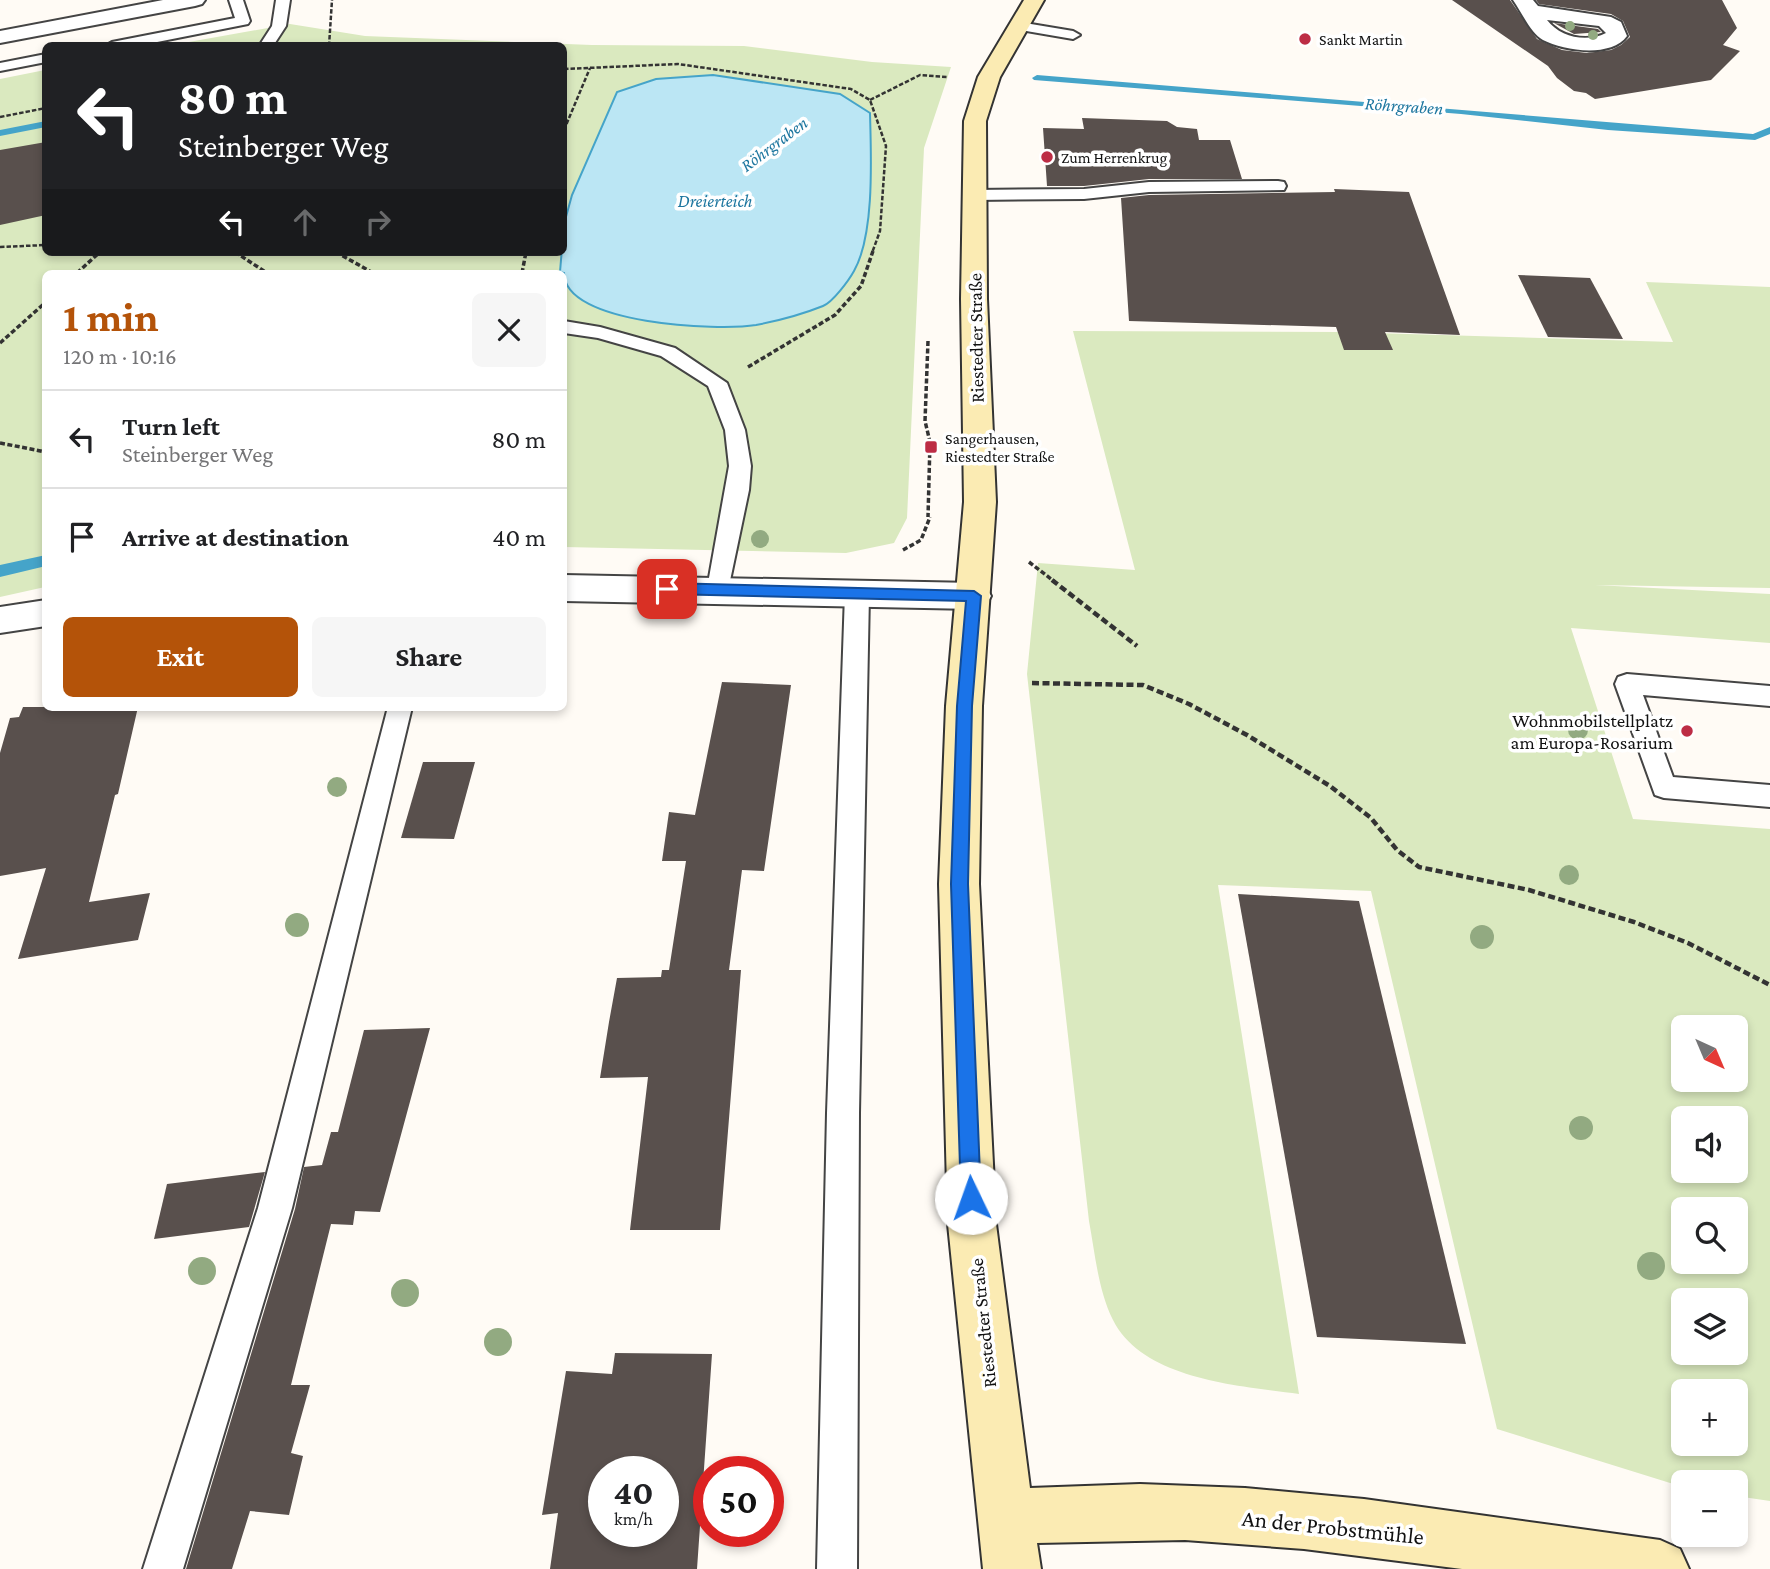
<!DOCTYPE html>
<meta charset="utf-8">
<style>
body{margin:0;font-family:"Crimson Pro",serif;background:#f6f6f6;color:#202124;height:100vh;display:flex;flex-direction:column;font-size:26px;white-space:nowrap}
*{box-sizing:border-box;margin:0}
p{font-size:23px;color:#757577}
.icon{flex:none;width:38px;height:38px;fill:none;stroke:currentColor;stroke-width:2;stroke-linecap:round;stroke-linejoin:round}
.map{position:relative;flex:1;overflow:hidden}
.panel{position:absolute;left:42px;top:270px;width:525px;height:441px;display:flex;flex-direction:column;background:#fff;border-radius:10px;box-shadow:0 4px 10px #0003}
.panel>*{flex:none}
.guide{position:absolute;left:42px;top:42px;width:525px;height:214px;border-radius:10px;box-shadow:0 4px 10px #0003;background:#202124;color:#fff;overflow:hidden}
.needle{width:46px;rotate:136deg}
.controls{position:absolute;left:1671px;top:1015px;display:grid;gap:14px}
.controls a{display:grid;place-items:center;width:77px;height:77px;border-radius:10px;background:#fff;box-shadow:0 4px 10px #0003;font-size:35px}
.speed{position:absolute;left:588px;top:1456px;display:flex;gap:14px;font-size:35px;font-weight:700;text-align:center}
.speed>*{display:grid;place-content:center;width:91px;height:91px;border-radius:50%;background:#fff;box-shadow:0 4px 10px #0003;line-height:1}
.speed small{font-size:18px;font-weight:400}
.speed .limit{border:10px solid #d22;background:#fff;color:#111}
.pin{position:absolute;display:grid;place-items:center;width:60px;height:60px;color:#fff;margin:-30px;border-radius:14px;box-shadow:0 4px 10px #0006}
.me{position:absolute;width:77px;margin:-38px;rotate:357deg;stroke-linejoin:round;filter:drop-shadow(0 0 5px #0008)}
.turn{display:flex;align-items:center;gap:24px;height:147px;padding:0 21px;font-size:32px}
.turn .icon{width:91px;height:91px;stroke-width:2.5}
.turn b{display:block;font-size:49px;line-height:60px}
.lanes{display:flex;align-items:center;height:66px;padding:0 21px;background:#0003;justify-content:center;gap:35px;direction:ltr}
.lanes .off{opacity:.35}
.round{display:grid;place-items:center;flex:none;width:74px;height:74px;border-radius:10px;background:#f6f6f6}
.head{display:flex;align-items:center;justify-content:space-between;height:119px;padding:0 21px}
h1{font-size:42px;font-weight:700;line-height:52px;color:#b45309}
.cta{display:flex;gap:14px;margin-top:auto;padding:14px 21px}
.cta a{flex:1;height:80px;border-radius:10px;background:#b45309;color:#fff;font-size:28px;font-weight:700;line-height:80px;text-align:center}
.cta a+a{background:#f6f6f6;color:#202124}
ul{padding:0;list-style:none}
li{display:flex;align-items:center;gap:21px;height:98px;padding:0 21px;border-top:2px solid #e0e0e0}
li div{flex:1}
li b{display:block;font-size:26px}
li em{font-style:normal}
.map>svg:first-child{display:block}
.green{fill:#dae9bf;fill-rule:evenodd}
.water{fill:#bbe6f4;stroke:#45a4c9;stroke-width:2}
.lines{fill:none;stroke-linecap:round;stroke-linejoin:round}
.stream{fill:#45a4c9;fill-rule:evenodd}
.building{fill:#59504d;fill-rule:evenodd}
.lane-casing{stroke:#444;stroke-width:4}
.street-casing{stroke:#444;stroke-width:4}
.secondary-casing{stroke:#333;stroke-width:4}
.path-far2{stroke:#333;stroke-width:2.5;stroke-dasharray:4.5 2;stroke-linecap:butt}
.path-far1{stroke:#333;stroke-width:3.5;stroke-dasharray:5 2.5;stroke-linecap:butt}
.path{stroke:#333;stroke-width:4.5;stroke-dasharray:7 3.5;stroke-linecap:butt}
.lane{fill:#fff;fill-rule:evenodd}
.street{fill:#fff;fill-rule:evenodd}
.secondary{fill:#fbebb3;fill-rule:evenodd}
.tree{fill:#92aa81}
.route{fill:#1a73e8;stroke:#114b97;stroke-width:2}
.poi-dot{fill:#bd2d45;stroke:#fff;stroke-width:2.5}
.labels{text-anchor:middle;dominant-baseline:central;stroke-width:7;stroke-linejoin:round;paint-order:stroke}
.far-poi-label{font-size:16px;fill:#111;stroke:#fff;text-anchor:start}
.far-water-label{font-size:18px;font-style:italic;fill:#1d769f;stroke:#fff}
.street-label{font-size:19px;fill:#111;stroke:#fff}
.poi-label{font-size:19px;fill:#111;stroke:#fff;text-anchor:end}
.near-street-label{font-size:23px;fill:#111;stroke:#fff}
</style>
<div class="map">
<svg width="1770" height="1569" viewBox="0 0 1770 1569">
<rect width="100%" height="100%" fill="#fffbf5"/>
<!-- green -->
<g class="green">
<polygon points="290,24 365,36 592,45 744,46 872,62 951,67 924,148 907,518 894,543 846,553 564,547 564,273 46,273 45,587 0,597 0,79 45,70 46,252 564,252 564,46 172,45"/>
<path d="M 1646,282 L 1770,287 L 1770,588 L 1595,585 L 1770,594 L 1770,643 L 1571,628 L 1633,819 L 1770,829 L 1770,1501 L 1736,1496 L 1736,1482 L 1684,1482 L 1683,1487 L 1497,1429 L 1371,891 L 1218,885 L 1299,1394 C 1241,1386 1143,1380 1113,1320 C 1098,1290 1095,1253 1089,1221 L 1027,674 L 1038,563 L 1135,570 L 1073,331 L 1339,332 L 1673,342 ZM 1684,1027 L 1736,1027 L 1736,1080 L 1684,1080 ZM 1684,1118 L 1736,1118 L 1736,1171 L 1684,1171 ZM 1684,1209 L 1736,1209 L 1736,1262 L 1684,1262 ZM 1684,1300 L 1736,1300 L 1736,1353 L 1684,1353 ZM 1684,1391 L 1736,1391 L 1736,1444 L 1684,1444 Z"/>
</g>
<!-- water -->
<path class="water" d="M 713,75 L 840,94 L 870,113 C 871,155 875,234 854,271 C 849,280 833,302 823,306 C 803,314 777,321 756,325 C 719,331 564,325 564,273 L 560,272 L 564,224 L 572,195 L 617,92 L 656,79 Z"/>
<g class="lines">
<!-- stream -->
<g class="stream">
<polygon points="1037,75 1753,134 1770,127 1770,134 1755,140 1608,130 1461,114 1034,80 1032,78"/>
<polygon points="46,121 46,127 0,136 0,130"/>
<polygon points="46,555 46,566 0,577 0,565"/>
</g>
</g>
<!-- building -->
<g class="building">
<polygon points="1452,0 1510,0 1537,39 1562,50 1587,53 1611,50 1621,45 1630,37 1623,21 1611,14 1539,4 1536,0 1722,0 1737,28 1723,45 1740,51 1711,80 1595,99 1586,93 1574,91 1557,78 1548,66"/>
<polygon points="1554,23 1598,29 1601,32 1574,34"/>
<polygon points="1082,118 1167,121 1177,127 1197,129 1199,140 1230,140 1242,179 1149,179 1084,186 1047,186 1043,128 1084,129"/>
<polygon points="46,142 46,215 0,225 0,150"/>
<polygon points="1334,189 1409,192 1460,335 1385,332 1393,350 1344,350 1336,327 1129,321 1121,198 1149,195 1335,192"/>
<polygon points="1518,275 1590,278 1623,339 1548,337"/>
<polygon points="722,682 791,685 764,871 742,870 729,970 741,970 720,1230 630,1230 648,1077 600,1078 609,1022 617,978 661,977 662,970 669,970 686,861 662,861 669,812 695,815"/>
<polygon points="23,707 138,707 118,794 115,795 89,902 150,893 138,940 18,959 46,868 0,876 0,753 10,718 19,717"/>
<polygon points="423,762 475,762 454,839 401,838"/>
<polygon points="1238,894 1359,901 1466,1344 1317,1337"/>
<polygon points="430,1028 380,1212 355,1211 353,1225 331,1224 291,1385 310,1385 291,1453 303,1456 289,1515 250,1511 232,1569 186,1569 295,1209 304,1167 322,1165 331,1132 338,1132 364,1030"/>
<polygon points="265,1172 249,1227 154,1239 167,1184"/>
<path d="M 615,1353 L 712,1354 L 697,1569 L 550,1569 L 558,1513 L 542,1515 L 566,1371 L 612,1374 ZM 604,1472 L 663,1472 L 663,1531 L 604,1531 Z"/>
</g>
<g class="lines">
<defs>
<g id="lane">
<polygon points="229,0 243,0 250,21 248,24 137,46 105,46 112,42 235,18"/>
<polygon points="276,0 290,0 286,26 273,46 259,46 272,26"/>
<polygon points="1019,22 1073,31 1080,35 1073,39 1014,29 1014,23"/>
<polygon points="46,54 46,62 0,71 0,63"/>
<polygon points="1278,181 1284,182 1286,186 1284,190 1149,192 1084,199 974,200 966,195 974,190 1084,189 1149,182"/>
<polygon points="564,321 600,327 675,348 727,383 745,430 751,466 749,490 727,595 719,598 711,595 707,589 729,466 725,430 708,386 661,356 598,338 564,333"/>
<polygon points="857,585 865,588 869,594 859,1113 857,1569 817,1569 827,1113 845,594 849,588"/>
<polygon points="1627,674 1770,686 1770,706 1643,695 1673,777 1770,785 1770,807 1664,798 1655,795 1615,684 1618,677"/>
<polygon points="388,707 412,707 292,1208 183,1569 143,1569 258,1208"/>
</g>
<g id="street">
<polygon points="163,0 205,0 202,4 195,6 0,43 0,31"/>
<path d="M 1513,0 L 1533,0 L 1538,6 L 1611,17 L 1621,22 L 1627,36 C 1611,58 1564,51 1543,40 C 1531,34 1521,11 1513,0 ZM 1547,20 L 1599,26 L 1606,33 C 1586,43 1560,37 1547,20 Z"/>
<polygon points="564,575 974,583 986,587 991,596 986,605 974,609 564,601"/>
<polygon points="46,600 46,626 0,633 0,607"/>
</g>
<polygon id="secondary" points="1024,0 1044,0 1000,77 986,121 987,299 996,502 982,706 979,884 996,1224 1030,1488 1140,1484 1245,1488 1364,1499 1660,1540 1680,1549 1689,1569 1462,1569 1304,1549 1185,1540 1037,1543 1041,1569 983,1569 948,1224 939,884 946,706 964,502 961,299 964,121 978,77"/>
</defs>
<!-- lane casing -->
<use href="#lane" class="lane-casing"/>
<!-- street casing -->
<use href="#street" class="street-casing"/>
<!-- secondary casing -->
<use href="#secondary" class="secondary-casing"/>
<!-- path-far2 -->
<g class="path-far2">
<polyline points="329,46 332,0"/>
<polyline points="564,69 678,64 851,89 870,100 886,146 880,231 872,253"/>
<polyline points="870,100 920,75 947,77"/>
<polyline points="0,117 46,108"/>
<polyline points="564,130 590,68"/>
<polyline points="0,247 46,245"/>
</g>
<!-- path-far1 -->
<g class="path-far1">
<polyline points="235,252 267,273"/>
<polyline points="336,252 373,273"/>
<polyline points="77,273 100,252"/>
<polyline points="522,273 526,252"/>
<polyline points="928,341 925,421 930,442 928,517"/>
<polyline points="0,343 46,302"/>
<polyline points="748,367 835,315 861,286 873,251"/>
<polyline points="0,443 46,452"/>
<polyline points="903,550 921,540 930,517"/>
<polyline points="1029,562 1055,582"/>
</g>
<!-- path -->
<g class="path">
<polyline points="1052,580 1137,646"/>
<polyline points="1032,683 1143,685 1189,704 1247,735 1330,786 1371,818 1397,850 1419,867 1529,890 1634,922 1688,943 1770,985"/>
</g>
<!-- lane -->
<use href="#lane" class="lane"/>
<!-- street -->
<use href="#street" class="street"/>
<!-- secondary -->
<use href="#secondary" class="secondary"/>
</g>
<!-- trees -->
<g class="tree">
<circle cx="1570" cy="26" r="5"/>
<circle cx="1593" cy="35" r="5"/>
<circle cx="760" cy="539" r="9"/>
<circle cx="1578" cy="730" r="10"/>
<circle cx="337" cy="787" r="10"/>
<circle cx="1569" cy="875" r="10"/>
<circle cx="297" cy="925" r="12"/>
<circle cx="1482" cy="937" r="12"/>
<circle cx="1581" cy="1128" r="12"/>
<circle cx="1651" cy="1266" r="14"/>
<circle cx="202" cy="1271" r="14"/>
<circle cx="405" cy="1293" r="14"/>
<circle cx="498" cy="1342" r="14"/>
</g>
<!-- route -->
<polygon class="route" points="667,583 974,591 981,596 972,706 968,884 981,1198 978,1205 971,1208 964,1205 961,1198 951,884 957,706 966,601 667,594 660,589"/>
<!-- markers -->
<g class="poi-dot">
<circle cx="1305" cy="39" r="7"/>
<circle cx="1047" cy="157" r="7"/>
<rect x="924" y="440" width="14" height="14" rx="3.5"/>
<circle cx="1687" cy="731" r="7"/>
</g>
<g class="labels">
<!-- far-poi labels -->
<g class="far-poi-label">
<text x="1319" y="39">Sankt Martin</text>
<text x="1061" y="157">Zum Herrenkrug</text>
<text x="945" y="438">Sangerhausen,<tspan x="945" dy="18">Riestedter Straße</tspan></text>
</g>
<!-- far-water labels -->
<g class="far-water-label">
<text transform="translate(1404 106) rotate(4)">Röhrgraben</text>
<text transform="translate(774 144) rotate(-37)">Röhrgraben</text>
<text x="715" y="201">Dreierteich</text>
</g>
<!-- street labels -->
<g class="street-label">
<text transform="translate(976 338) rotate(-91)">Riestedter Straße</text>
<text transform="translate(983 1323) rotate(-96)">Riestedter Straße</text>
</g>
<!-- poi labels -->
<g class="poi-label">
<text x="1673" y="720">Wohnmobilstellplatz<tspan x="1673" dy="22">am Europa-Rosarium</tspan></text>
</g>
<!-- near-street labels -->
<g class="near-street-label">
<text transform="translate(1333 1527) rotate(6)">An der Probstmühle</text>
</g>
</g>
</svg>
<div class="controls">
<a><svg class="needle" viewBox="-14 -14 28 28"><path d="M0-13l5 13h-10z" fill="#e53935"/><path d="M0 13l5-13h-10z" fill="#757577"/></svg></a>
<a><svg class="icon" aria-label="sound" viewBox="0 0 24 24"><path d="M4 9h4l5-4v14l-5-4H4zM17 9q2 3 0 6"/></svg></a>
<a><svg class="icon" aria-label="search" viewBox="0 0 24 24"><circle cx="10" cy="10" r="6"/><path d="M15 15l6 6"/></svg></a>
<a><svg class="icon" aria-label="layers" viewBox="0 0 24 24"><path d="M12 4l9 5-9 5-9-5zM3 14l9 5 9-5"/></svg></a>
<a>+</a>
<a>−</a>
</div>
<div class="speed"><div>40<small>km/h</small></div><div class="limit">50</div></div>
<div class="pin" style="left:667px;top:589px;background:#d93025"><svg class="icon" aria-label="arrive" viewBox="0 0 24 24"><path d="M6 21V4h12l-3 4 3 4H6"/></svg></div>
<svg class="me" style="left:971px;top:1198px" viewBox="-20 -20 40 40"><circle r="19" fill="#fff"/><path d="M0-13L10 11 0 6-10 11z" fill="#1a73e8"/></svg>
<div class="guide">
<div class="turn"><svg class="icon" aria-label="left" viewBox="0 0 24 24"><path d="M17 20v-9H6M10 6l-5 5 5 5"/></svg><div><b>80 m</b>Steinberger Weg</div></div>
<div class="lanes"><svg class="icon" aria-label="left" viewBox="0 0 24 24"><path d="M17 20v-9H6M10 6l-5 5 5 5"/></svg><svg class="icon off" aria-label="ahead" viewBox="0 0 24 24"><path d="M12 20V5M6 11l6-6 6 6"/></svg><svg class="icon off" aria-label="right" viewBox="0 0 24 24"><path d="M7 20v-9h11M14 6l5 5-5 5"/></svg></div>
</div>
<section class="panel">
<div class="head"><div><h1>1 min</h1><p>120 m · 10:16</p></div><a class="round"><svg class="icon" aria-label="close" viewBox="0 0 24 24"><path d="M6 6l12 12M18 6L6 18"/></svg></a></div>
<ul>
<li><svg class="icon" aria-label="left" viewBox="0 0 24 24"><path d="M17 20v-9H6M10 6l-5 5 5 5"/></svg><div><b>Turn left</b><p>Steinberger Weg</p></div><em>80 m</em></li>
<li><svg class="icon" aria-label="arrive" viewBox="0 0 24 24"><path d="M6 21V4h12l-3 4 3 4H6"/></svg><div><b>Arrive at destination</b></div><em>40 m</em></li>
</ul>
<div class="cta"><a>Exit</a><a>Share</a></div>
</section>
</div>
